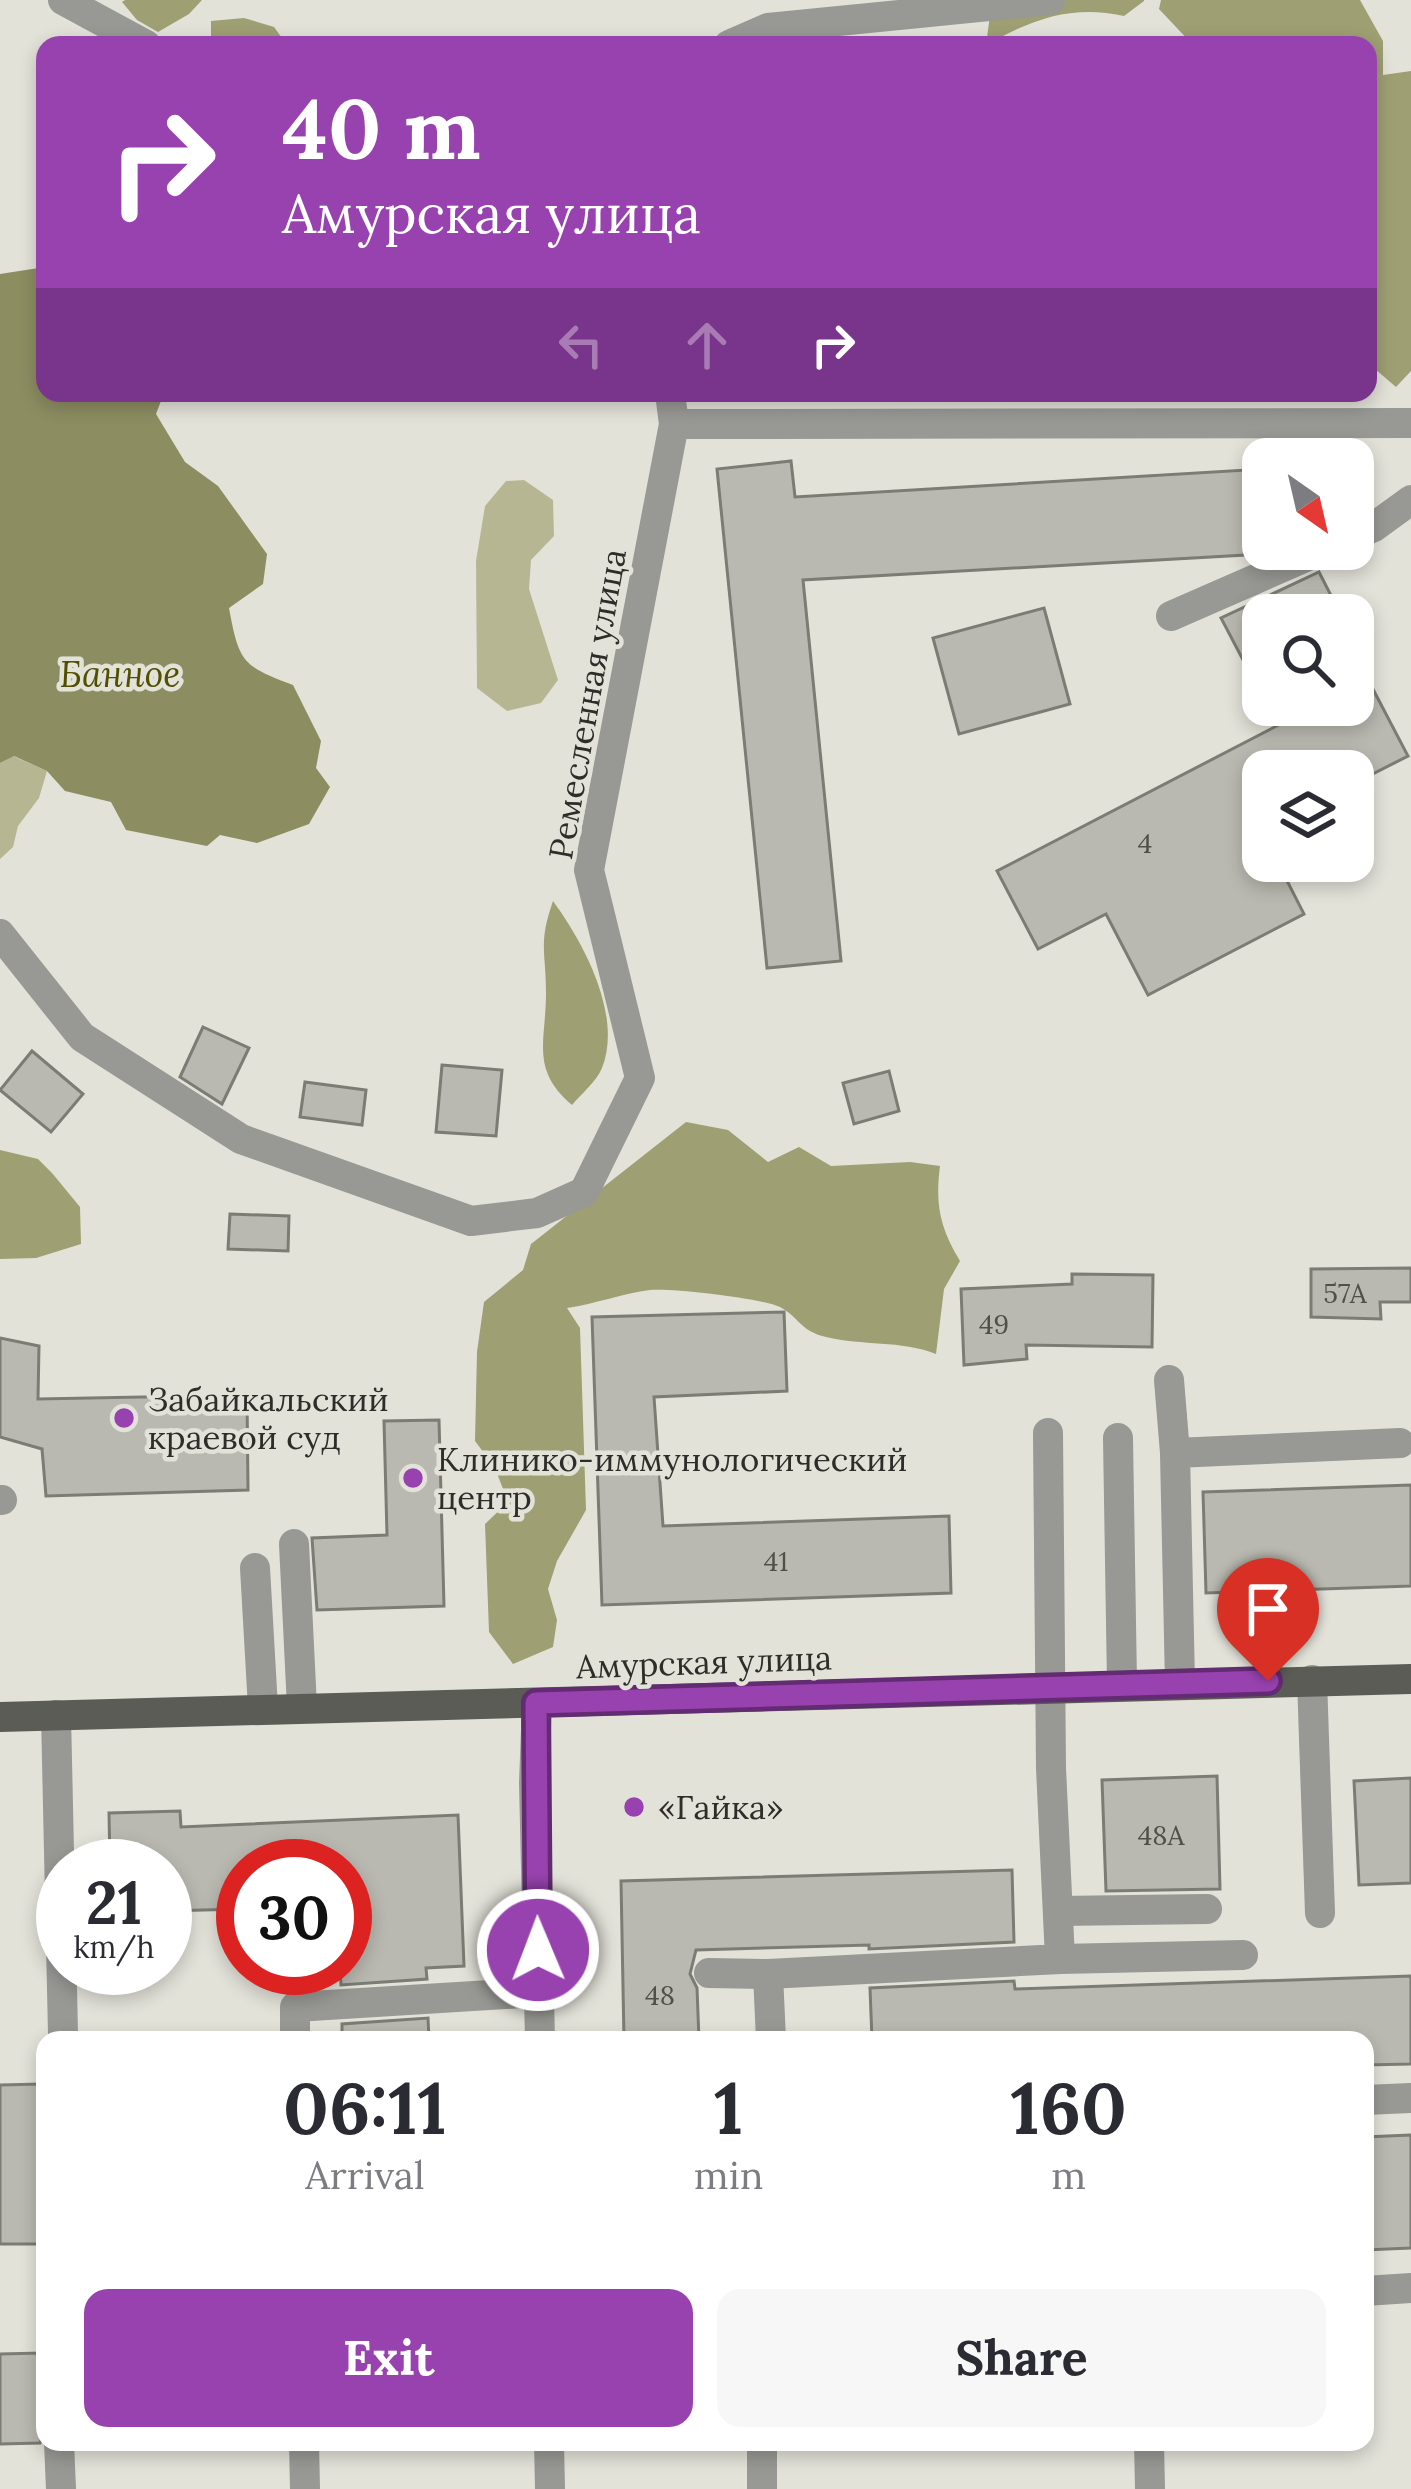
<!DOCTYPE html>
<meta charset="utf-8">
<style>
body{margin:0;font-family:Lora,serif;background:#f7f7f7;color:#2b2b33;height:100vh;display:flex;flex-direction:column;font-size:45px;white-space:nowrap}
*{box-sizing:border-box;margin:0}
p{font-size:39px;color:#7c7c81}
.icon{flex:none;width:66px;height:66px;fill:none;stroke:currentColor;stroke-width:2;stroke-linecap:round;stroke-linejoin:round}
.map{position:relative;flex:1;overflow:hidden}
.side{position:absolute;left:36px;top:2031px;width:1338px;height:420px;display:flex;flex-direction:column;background:#fff;border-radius:24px;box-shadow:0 6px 18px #0003}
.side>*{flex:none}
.hud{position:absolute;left:36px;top:36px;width:1341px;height:366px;border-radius:24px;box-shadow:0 6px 18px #0003;background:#9842b0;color:#fff;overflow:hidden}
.needle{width:78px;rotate:146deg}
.tools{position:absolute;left:1242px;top:438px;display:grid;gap:24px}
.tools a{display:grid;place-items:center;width:132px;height:132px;border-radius:24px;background:#fff;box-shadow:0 6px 18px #0003;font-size:60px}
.speed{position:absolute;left:36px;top:1839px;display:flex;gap:24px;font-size:60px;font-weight:700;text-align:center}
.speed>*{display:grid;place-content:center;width:156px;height:156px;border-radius:50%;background:#fff;box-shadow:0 6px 18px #0003;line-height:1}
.speed small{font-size:30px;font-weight:400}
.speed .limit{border:18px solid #d22;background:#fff;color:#111}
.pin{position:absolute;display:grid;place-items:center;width:102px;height:102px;color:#fff;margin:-123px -51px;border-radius:50% 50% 50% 0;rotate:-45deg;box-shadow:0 0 12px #0007}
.pin .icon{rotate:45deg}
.me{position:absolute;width:132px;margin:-66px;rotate:359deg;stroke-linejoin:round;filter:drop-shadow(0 0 9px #0008)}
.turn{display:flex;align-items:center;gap:42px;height:252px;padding:0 48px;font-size:54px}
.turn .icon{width:156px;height:156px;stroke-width:2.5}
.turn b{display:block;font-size:84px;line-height:102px}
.lanes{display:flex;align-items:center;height:114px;padding:0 48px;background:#0003;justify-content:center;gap:60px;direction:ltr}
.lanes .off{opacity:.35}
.eta{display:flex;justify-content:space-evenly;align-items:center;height:204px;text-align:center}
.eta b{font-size:72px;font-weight:700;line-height:84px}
.action{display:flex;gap:24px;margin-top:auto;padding:24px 48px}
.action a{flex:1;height:138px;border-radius:24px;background:#9842b0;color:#fff;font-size:48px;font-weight:700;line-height:138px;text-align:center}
.action a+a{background:#f7f7f7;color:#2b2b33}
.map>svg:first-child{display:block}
.green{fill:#b6b792}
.forest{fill:#9e9f73}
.water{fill:#8d8d62}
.building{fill:#b9b9b1;stroke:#7b7c73;stroke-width:3}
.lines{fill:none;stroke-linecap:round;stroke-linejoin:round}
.minor{stroke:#989894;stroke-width:30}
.major{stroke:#5b5c55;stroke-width:30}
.route-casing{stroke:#632b72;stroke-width:30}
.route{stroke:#9842b0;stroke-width:21}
.poi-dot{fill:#9842b0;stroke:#e2e2d9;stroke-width:4.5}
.labels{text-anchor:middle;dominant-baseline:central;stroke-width:9;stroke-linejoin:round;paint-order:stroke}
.number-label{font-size:27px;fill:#50504b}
.street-label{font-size:33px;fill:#2d2d29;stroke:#e2e2d9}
.poi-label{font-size:33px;fill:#2d2d29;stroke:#e2e2d9;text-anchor:start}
.water-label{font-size:36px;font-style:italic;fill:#525000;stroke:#e2e2d9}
</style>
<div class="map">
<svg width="1411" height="2489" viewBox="0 0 1411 2489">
<rect width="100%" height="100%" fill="#e2e2d9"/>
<!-- green -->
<g class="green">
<polygon points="524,480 553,500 554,536 531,560 529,589 558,680 541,703 507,711 477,688 476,561 485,506 506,481"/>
<polygon points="13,756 47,771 39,798 18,826 13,847 0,859 0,763"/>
</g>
<!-- forest -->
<g class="forest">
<polygon points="125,0 202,0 189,14 158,32 137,20 122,2"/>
<path d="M 992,0 L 1144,0 L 1144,1 L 1124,16 C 1080,6 1043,15 1003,36 L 1004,45 L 986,45 Z"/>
<polygon points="1161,0 1360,0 1383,41 1383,75 1411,71 1411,371 1396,387 1368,363 1368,45 1193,45 1159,9"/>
<polygon points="244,18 274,27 287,45 211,45 211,21"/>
<path d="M 553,901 C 583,942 623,1015 602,1068 C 597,1081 581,1094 572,1105 C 530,1069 546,1042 546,993 C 546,951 538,944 553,901 Z"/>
<path d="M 686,1122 L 728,1130 L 768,1162 L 799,1147 L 831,1166 L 910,1162 L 940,1166 C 935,1205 940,1228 960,1261 L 944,1289 L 936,1354 C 900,1340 863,1346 826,1337 C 800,1331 799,1317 780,1307 C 760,1298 673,1288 650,1290 C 624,1293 595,1304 567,1308 L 580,1328 L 586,1510 L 557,1561 L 548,1589 L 557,1620 L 553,1647 L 513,1664 L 489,1632 L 485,1524 L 508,1502 L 495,1468 L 475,1441 L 477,1352 L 484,1302 L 523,1270 L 531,1244 Z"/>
<polygon points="0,1150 38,1159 52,1173 80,1207 81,1244 36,1258 0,1259"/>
</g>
<!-- water -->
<path class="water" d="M 45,267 L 45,393 L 164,393 L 156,414 L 185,462 L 218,486 L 267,554 L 263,584 L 229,608 C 239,662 242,666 293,685 L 321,741 L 316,768 L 330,787 L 309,824 L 257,843 L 220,835 L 207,846 L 126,830 L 111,802 L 65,791 L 47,771 L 14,756 L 0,763 L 0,274 Z"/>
<!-- building -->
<g class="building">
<polygon points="791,461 795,497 1263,469 1263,554 803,580 841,961 767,968 717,469"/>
<polygon points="1319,572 1341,615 1263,615 1263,698 1221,618"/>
<polygon points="1044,608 1070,704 959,734 933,638"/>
<polygon points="1353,651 1408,756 1353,784 1353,771 1263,771 1263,861 1277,861 1304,914 1148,995 1106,914 1038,949 997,871 1317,705 1353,705"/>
<polygon points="203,1027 249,1048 222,1104 180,1077"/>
<polygon points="32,1051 83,1094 51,1132 0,1090"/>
<polygon points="442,1065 502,1070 496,1136 436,1132"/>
<polygon points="889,1071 899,1111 854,1124 843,1083"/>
<polygon points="305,1082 366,1090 362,1125 300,1117"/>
<polygon points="230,1214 289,1216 288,1251 228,1249"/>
<polygon points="1411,1268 1411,1302 1380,1302 1381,1319 1311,1317 1311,1269"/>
<polygon points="1072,1274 1153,1275 1152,1347 1026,1345 1027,1359 964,1365 961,1289 1072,1284"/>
<polygon points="784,1312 787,1391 654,1397 663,1526 949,1516 951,1593 602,1605 592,1317"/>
<polygon points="0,1338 39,1346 38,1399 247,1395 248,1490 46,1496 42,1449 0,1437"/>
<polygon points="439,1420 444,1606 317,1610 312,1538 387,1535 384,1421"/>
<polygon points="1411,1485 1411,1586 1206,1593 1203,1492"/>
<polygon points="1217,1776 1220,1889 1106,1891 1102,1780"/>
<polygon points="1411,1778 1411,1883 1359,1885 1354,1781"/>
<polygon points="180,1811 181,1827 458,1815 464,1966 426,1968 427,1979 341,1985 340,1968 345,1968 345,1866 243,1866 243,1909 165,1911 165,1866 110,1866 109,1813"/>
<polygon points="1012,1870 1014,1942 869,1949 869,1945 696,1950 690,1974 697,1988 699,2040 624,2040 621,1881"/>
<polygon points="1411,1976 1411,2064 1365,2065 1365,2040 872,2040 870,1988 1014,1981 1015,1989"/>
<polygon points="428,2018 429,2040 342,2040 342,2024"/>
<polygon points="40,2084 45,2244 0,2244 0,2085"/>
<polygon points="1411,2135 1411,2248 1365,2250 1365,2137"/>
<polygon points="41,2353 44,2430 40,2443 0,2444 0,2354"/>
</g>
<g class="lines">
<!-- minor -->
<g class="minor">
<polyline points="63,0 146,45"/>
<polyline points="729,45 768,28 1050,0"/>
<polyline points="674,424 1411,423"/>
<polyline points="1353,536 1374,527 1411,500"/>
<polyline points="1171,616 1324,549"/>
<polyline points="0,934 82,1037 241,1139 471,1221 537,1213 584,1192 640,1078 589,870 674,424 670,393"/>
<polyline points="1169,1380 1175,1453"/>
<polyline points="1118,1438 1122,1684"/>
<polyline points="0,1500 2,1500"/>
<polyline points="294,1544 302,1707"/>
<polyline points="255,1568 263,1708"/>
<polyline points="1312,1680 1320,1913"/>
<polyline points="1180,1683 1175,1453 1400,1443"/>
<polyline points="537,1703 534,1783 540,2040"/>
<polyline points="56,1715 63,2034"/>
<polyline points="1058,1911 1207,1909"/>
<polyline points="1060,1959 1243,1955"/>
<polyline points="709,1973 768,1974 1060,1959 1051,1768 1048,1433"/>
<polyline points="768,1974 771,2040"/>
<polyline points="295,2040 295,2007 539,1992"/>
<polyline points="1365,2100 1411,2098"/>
<polyline points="1365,2291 1411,2288"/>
<polyline points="59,2442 61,2489"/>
<polyline points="304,2442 305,2489"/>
<polyline points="549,2442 550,2489"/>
<polyline points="762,2442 762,2489"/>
<polyline points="1149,2442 1150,2489"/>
</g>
<!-- major -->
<polyline class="major" points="0,1717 1411,1679"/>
</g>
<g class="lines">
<defs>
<polyline id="route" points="538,1950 536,1703 1268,1681"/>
</defs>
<!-- route casing -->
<use href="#route" class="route-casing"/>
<!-- route -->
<use href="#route" class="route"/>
</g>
<!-- markers -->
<g class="poi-dot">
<circle cx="124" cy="1418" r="12"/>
<circle cx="413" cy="1478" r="12"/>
<circle cx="634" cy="1807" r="12"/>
</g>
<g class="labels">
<!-- number labels -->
<g class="number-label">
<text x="1145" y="843">4</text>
<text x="1345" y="1293">57А</text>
<text x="994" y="1324">49</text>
<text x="776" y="1561">41</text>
<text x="1161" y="1835">48А</text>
<text x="660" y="1995">48</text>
</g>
<!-- street labels -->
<g class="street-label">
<text transform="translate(587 704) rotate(-80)">Ремесленная улица</text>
<text transform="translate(704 1662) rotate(-2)">Амурская улица</text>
</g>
<!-- poi labels -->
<g class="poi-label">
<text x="148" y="1399">Забайкальский<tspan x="148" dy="38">краевой суд</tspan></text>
<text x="437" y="1459">Клинико-иммунологический<tspan x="437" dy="38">центр</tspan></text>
<text x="658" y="1807">«Гайка»</text>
</g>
<!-- water labels -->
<g class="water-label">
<text x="120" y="674">Банное</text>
</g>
</g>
</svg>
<div class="tools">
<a><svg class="needle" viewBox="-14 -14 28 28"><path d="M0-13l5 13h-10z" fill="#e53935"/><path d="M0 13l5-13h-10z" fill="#7c7c81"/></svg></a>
<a><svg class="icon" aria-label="search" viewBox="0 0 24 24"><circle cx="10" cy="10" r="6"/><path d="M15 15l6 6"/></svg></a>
<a><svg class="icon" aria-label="layers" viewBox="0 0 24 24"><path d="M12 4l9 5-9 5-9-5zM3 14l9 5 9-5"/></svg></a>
</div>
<div class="speed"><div>21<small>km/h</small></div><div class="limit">30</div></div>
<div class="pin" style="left:1268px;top:1681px;background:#d93025"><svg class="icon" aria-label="arrive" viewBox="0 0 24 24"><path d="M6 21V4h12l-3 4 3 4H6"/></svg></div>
<svg class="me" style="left:538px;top:1950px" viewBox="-20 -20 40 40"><circle r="17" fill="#9842b0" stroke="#fff" stroke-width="3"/><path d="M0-11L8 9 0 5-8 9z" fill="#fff"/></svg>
<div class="hud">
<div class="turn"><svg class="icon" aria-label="right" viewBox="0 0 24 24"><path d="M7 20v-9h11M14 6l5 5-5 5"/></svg><div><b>40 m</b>Амурская улица</div></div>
<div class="lanes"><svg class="icon off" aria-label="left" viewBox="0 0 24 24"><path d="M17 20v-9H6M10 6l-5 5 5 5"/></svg><svg class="icon off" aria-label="ahead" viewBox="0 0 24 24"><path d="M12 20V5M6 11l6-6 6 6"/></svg><svg class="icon" aria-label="right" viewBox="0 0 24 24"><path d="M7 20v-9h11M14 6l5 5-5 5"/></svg></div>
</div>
<section class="side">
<div class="eta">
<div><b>06:11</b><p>Arrival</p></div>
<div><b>1</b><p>min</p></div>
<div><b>160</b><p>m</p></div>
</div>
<div class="action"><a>Exit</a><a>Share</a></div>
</section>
</div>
